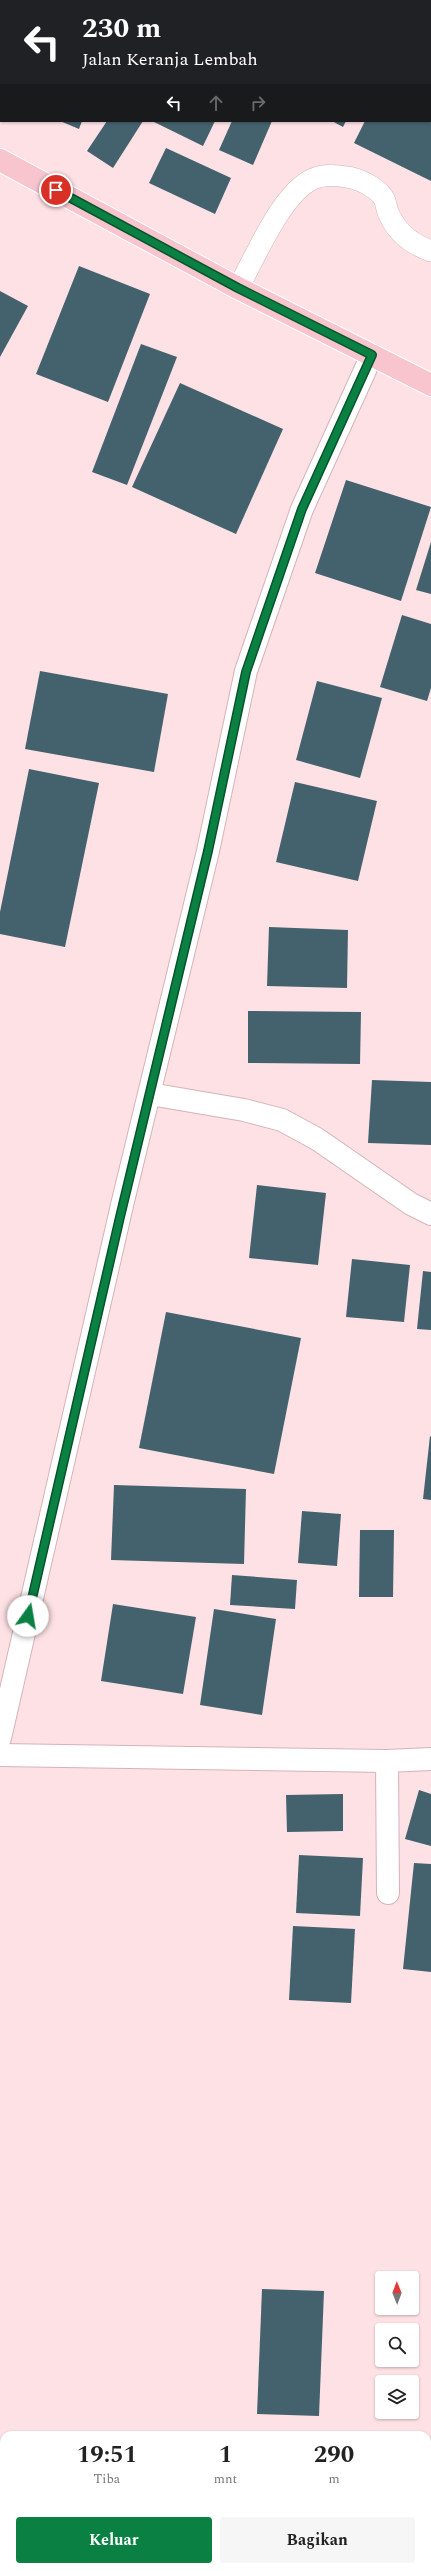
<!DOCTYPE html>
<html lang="id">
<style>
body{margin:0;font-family:Spectral,serif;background:#f6f6f6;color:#222;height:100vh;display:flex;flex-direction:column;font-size:15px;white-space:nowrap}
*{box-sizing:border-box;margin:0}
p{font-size:13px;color:#767676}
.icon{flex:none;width:22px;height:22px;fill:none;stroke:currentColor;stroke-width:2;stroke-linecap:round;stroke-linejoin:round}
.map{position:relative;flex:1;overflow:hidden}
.drawer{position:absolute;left:0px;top:2431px;width:431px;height:140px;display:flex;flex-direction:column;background:#fff;border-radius:12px 12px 0 0;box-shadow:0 1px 3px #0004}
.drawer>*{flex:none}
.hud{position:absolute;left:0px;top:0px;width:431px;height:122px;box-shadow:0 1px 3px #0004;background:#202124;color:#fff;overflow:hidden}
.needle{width:26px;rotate:359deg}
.fabs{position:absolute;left:375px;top:2271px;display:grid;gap:8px}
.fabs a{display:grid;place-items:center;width:44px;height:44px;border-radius:4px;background:#fff;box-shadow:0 1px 3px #0004;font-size:20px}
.pin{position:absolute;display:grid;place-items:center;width:34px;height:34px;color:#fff;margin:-17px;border:2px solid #fff;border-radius:50%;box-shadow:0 1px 4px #0007}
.me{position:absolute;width:44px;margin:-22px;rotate:13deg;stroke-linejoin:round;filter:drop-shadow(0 0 3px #0008)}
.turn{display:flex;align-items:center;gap:14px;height:84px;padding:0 16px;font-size:18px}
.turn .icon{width:52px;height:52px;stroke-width:2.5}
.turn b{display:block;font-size:28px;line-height:34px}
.lanes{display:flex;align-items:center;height:38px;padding:0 16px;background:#0003;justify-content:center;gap:20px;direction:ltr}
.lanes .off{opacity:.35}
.eta{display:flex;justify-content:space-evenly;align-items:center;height:68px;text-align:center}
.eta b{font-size:24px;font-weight:700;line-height:28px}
.action{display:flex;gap:8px;margin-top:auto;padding:8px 16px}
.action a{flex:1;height:46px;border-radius:4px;background:#0b8043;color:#fff;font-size:16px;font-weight:700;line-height:46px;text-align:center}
.action a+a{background:#f6f6f6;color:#222}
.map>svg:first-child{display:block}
.building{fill:#43626d}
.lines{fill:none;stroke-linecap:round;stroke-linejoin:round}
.service-casing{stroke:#d5b3b8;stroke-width:22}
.minor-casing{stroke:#d5b3b8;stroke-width:24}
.primary-casing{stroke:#fff;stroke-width:24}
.service{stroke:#fff;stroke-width:21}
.minor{stroke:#fff;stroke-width:22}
.primary{stroke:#f8c5cf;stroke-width:22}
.route-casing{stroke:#07532c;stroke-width:10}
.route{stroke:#0b8043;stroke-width:7}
</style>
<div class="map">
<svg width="431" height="2571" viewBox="0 0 431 2571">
<rect width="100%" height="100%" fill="#fee1e5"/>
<!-- building -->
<g class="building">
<polygon points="60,121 82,121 79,129"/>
<polygon points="107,121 143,121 113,168 87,151"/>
<polygon points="152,121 215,121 203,146"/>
<polygon points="232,121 272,121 253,165 219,150"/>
<polygon points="332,121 346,121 343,127"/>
<polygon points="365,121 431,121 431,181 354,143"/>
<polygon points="166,148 231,178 215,214 149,183"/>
<polygon points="79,266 150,294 108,402 36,374"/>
<polygon points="0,291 28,306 0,357"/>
<polygon points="141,344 177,357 127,485 92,472"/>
<polygon points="180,383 283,429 236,534 132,487"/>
<polygon points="346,480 431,507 401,601 315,573"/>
<polygon points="431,542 431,594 416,590"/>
<polygon points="402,615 431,624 431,688 427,701 380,687"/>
<polygon points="40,671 168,694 154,772 25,749"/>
<polygon points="317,681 382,698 360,778 296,760"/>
<polygon points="29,769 99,783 65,947 0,934 0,912"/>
<polygon points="295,782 377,801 358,881 276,862"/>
<polygon points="269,927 348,930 347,988 267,986"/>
<polygon points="248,1011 361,1012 360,1064 248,1063"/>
<polygon points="372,1080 431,1082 431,1145 368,1143"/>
<polygon points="257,1185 326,1193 318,1265 249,1258"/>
<polygon points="352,1259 410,1265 404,1322 346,1317"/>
<polygon points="423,1271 431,1272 431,1330 417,1329"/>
<polygon points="166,1312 301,1338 274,1474 139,1448"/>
<polygon points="430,1436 431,1437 431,1500 423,1499"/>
<polygon points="114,1485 246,1489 244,1564 111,1560"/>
<polygon points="302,1511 341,1514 337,1566 298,1563"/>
<polygon points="360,1530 394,1530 393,1597 359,1597"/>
<polygon points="232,1575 297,1580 295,1609 230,1605"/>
<polygon points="113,1604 196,1617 183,1694 101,1681"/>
<polygon points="214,1609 276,1619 262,1715 200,1705"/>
<polygon points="419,1790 431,1794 431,1846 405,1839"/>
<polygon points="343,1794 343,1831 287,1832 286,1795"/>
<polygon points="299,1855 363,1858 360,1916 296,1913"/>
<polygon points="414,1863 431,1864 431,1972 403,1969"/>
<polygon points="293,1926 355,1929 351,2003 289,2000"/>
<polygon points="262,2289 324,2291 319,2416 257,2414"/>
</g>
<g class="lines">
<defs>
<path id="service" d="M 238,288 C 255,258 282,192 313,179 C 324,174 335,175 346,177 C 358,178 376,187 383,197 C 386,201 386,207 388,212 C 396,232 411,244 431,251"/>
<g id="minor">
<polyline points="150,1094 244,1110 282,1120 317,1139 411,1204 431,1214"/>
<polyline points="0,1738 123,1201 208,851 246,671 302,509 372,355"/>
<polyline points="0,1755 387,1761 431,1759"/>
<polyline points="387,1761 388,1893"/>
</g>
<polyline id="primary" points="0,160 238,288 431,385"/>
</defs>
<!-- service casing -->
<use href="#service" class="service-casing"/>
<!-- minor casing -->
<use href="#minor" class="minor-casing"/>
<!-- primary casing -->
<use href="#primary" class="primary-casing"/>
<!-- service -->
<use href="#service" class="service"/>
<!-- minor -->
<use href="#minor" class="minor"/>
<!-- primary -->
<use href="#primary" class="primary"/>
</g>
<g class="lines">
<defs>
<polyline id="route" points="28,1616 120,1217 208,851 246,672 302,509 372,355 238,288 56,190"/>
</defs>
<!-- route casing -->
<use href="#route" class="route-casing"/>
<!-- route -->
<use href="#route" class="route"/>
</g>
</svg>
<div class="fabs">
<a><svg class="needle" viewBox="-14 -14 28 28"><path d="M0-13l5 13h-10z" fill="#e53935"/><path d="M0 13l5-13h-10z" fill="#767676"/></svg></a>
<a><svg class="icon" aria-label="search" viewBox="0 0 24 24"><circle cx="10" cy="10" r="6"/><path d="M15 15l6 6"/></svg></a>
<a><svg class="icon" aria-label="layers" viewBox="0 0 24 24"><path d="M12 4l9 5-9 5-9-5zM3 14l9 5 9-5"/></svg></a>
</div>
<div class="pin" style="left:56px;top:190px;background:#d93025"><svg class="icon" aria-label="arrive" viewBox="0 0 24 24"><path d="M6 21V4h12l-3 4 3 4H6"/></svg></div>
<svg class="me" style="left:28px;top:1616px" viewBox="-20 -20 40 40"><circle r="19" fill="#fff"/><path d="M0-13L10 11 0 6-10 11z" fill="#0b8043"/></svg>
<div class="hud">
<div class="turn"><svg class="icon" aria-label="left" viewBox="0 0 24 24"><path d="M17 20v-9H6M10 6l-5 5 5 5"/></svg><div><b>230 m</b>Jalan Keranja Lembah</div></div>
<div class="lanes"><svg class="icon" aria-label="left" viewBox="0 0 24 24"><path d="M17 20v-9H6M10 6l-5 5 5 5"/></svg><svg class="icon off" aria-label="ahead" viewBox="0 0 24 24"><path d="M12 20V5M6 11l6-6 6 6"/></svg><svg class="icon off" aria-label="right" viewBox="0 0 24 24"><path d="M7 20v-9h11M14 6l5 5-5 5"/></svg></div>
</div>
<section class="drawer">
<div class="eta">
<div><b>19:51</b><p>Tiba</p></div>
<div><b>1</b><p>mnt</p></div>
<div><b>290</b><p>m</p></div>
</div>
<div class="action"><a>Keluar</a><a>Bagikan</a></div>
</section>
</div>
